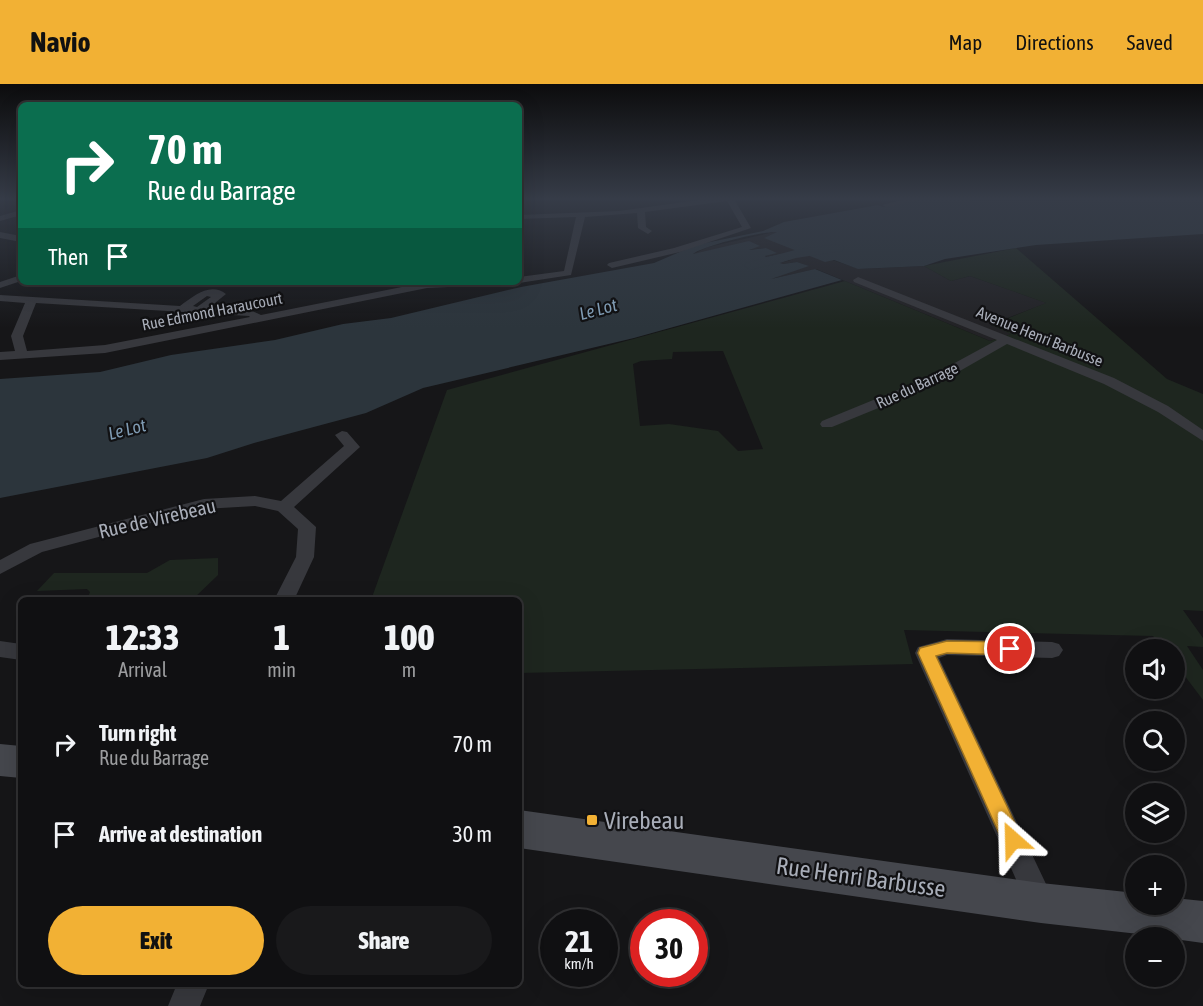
<!DOCTYPE html>
<meta charset="utf-8">
<style>
body{margin:0;font-family:"Asap Condensed",sans-serif;background:#19191b;color:#f1f3f6;height:100vh;display:flex;flex-direction:column;font-size:22px;white-space:nowrap}
*{box-sizing:border-box;margin:0}
p{font-size:20px;color:#9c9d9f}
.icon{flex:none;width:33px;height:33px;fill:none;stroke:currentColor;stroke-width:2;stroke-linecap:round;stroke-linejoin:round}
.map{position:relative;flex:1;overflow:hidden}
.side{position:absolute;left:18px;top:513px;width:504px;height:390px;display:flex;flex-direction:column;background:#101012;border-radius:9px;box-shadow:0 6px 24px #0002,0 0 0 2px #303032}
.side>*{flex:none}
.guide{position:absolute;left:18px;top:18px;width:504px;height:183px;border-radius:9px;box-shadow:0 6px 24px #0002,0 0 0 2px #303032;background:#0b6e4f;color:#fff;overflow:hidden}
.controls{position:absolute;left:1125px;top:555px;display:grid;gap:12px}
.controls a{display:grid;place-items:center;width:60px;height:60px;border-radius:50%;background:#101012;box-shadow:0 6px 24px #0002,0 0 0 2px #303032;font-size:30px}
.speed{position:absolute;left:540px;top:825px;display:flex;gap:12px;font-size:30px;font-weight:700;text-align:center}
.speed>*{display:grid;place-content:center;width:78px;height:78px;border-radius:50%;background:#101012;box-shadow:0 6px 24px #0002,0 0 0 2px #303032;line-height:1}
.speed small{font-size:15px;font-weight:400}
.speed .limit{border:9px solid #d22;background:#fff;color:#111}
.pin{position:absolute;display:grid;place-items:center;width:51px;height:51px;color:#fff;margin:-26px;border:3px solid #fff;border-radius:50%;box-shadow:0 2px 6px #0007}
.me{position:absolute;width:66px;margin:-33px;rotate:335deg;stroke-linejoin:round;filter:drop-shadow(0 0 4px #0008)}
.turn{display:flex;align-items:center;gap:21px;height:126px;padding:0 30px;font-size:27px}
.turn .icon{width:78px;height:78px;stroke-width:2.5}
.turn b{display:block;font-size:42px;line-height:51px}
.then{display:flex;align-items:center;height:57px;padding:0 30px;background:#0003;gap:12px;font-size:22px}
.eta{display:flex;justify-content:space-evenly;align-items:center;height:102px;text-align:center}
.eta b{font-size:36px;font-weight:800;line-height:42px}
.cta{display:flex;gap:12px;margin-top:auto;padding:12px 30px}
.cta a{flex:1;height:69px;border-radius:36px;background:#f2b134;color:#111;font-size:24px;font-weight:800;line-height:69px;text-align:center}
.cta a+a{background:#19191b;color:#f1f3f6}
ul{padding:0;list-style:none}
li{display:flex;align-items:center;gap:18px;height:90px;padding:0 30px}
li div{flex:1}
li b{display:block;font-size:22px}
li em{font-style:normal}
header{display:flex;align-items:center;gap:36px;box-sizing:border-box;height:84px;padding:0 30px;background:#f2b134;color:#111}
header strong{font-size:28px}
nav{display:flex;gap:33px;margin-inline-start:auto;font-size:21px}
.map>svg:first-child{display:block}
.built{fill:#222225}
.green{fill:#1e261f;fill-rule:evenodd}
.water{fill:#2c353c}
.lines{fill:none;stroke-linecap:round;stroke-linejoin:round}
.river{fill:#2c353c;fill-rule:evenodd}
.minor{fill:#37383d;fill-rule:evenodd}
.secondary{fill:#45474d;fill-rule:evenodd}
.route{fill:#f2b134;stroke:#9d7322;stroke-width:1.5}
.poi-dot{fill:#f2b134;stroke:#111113;stroke-width:2}
.labels{text-anchor:middle;dominant-baseline:central;stroke-width:4.5;stroke-linejoin:round;paint-order:stroke}
.far-street-label{font-size:16px;fill:#a8adb8;stroke:#111113}
.far-water-label{font-size:18px;font-style:italic;fill:#7f9bb3;stroke:#111113}
.street-label{font-size:20px;fill:#a8adb8;stroke:#111113}
.near-poi-label{font-size:24px;fill:#a8adb8;stroke:#111113;text-anchor:start}
.near-street-label{font-size:24px;fill:#a8adb8;stroke:#111113}
</style>
<header>
<strong>Navio</strong>
<nav><a>Map</a><a>Directions</a><a>Saved</a></nav>
</header>
<div class="map">
<svg width="1203" height="922" viewBox="0 0 1203 922">
<rect width="100%" height="100%" fill="#161618"/>
<!-- built -->
<polygon class="built" points="779,147 765,154 860,185 924,182 951,197 970,192 1047,219 992,240 1012,250 990,257 816,185 771,195 769,194 808,182 797,178 783,180 780,179 791,176 780,170 767,173 764,172 775,169 766,164 693,170 708,163"/>
<!-- green -->
<g class="green">
<path d="M 1016,164 L 1167,295 L 1203,310 L 1203,527 L 1183,526 L 1203,554 L 1203,563 L 1187,562 L 1203,586 L 1203,616 L 1175,579 L 1174,566 L 1164,565 L 1153,552 L 904,546 L 913,580 L 519,589 L 519,516 L 371,516 L 447,306 L 845,197 L 990,257 L 1011,250 L 991,241 L 1046,219 L 970,192 L 951,197 L 924,182 ZM 723,267 L 763,365 L 738,367 L 718,347 L 669,340 L 640,342 L 633,280 L 641,277 L 672,275 L 673,268 Z"/>
<polygon points="218,474 218,491 194,514 87,516 90,508 87,505 37,507 54,489 147,489 170,476"/>
</g>
<!-- water -->
<path class="water" d="M 926,115 L 997,117 L 1203,115 L 1203,150 L 1036,161 L 945,175 L 924,182 L 858,185 L 834,176 L 825,178 L 764,154 L 777,148 C 763,147 703,162 693,170 L 749,157 L 760,162 L 749,166 L 766,164 L 777,169 L 765,172 L 766,173 L 780,170 L 792,175 L 780,179 L 783,180 L 797,178 L 809,182 L 771,195 L 815,185 L 842,196 L 634,254 L 423,304 L 366,329 L 254,359 L 207,374 L 0,414 L 0,295 L 100,288 L 171,271 L 275,256 L 343,240 L 391,234 L 521,203 L 654,179 L 696,161 L 763,147 L 784,138 L 878,121 L 883,123 Z"/>
<g class="lines">
<!-- river -->
<polygon class="river" points="837,160 842,161 844,164 842,167 796,174 751,186 744,182 746,179 795,166"/>
<!-- minor -->
<g class="minor">
<polygon points="706,115 734,115 751,144 680,168 612,184 607,181 609,179 674,164 742,143 727,117 645,128 646,143 652,147 648,150 638,144 637,129 585,133 571,191 519,199 515,198 519,198 519,193 564,187 576,133 519,135 519,131 619,127"/>
<polygon points="906,115 925,115 886,123 882,121"/>
<polygon points="21,126 21,131 0,137 0,132"/>
<polygon points="0,148 21,152 21,158 0,154"/>
<polygon points="21,191 21,197 0,204 0,198"/>
<polygon points="858,193 1114,294 1168,322 1203,346 1203,357 1158,328 1104,300 1007,260 937,300 832,343 822,343 820,340 822,337 927,294 997,256 854,198 853,196"/>
<polygon points="353,198 405,198 406,200 401,203 358,201"/>
<path d="M 427,198 L 495,198 L 490,201 L 427,204 L 105,269 L 0,276 L 0,268 L 15,267 L 11,252 L 25,219 L 0,217 L 0,211 L 180,222 C 194,212 210,198 226,210 L 210,223 L 250,226 L 261,231 ZM 207,212 L 211,213 L 197,223 L 193,222 ZM 36,219 L 249,232 L 250,233 L 105,261 L 27,267 L 23,252 Z"/>
<polygon points="342,347 347,348 360,363 294,423 316,443 314,473 294,516 274,516 296,473 298,445 278,427 255,422 204,425 42,468 0,490 0,476 30,460 204,415 255,412 281,417 344,362 335,351"/>
<polygon points="947,555 1052,558 1059,560 1063,566 1059,572 1052,574 947,571 939,574 1055,819 1051,829 1041,833 1031,829 915,569 918,563"/>
<polygon points="0,557 21,560 21,576 0,573"/>
<polygon points="177,900 209,900 200,922 168,922"/>
</g>
<!-- secondary -->
<g class="secondary">
<polygon points="0,660 21,662 21,694 0,692"/>
<polygon points="519,726 1041,799 1136,809 1136,820 1174,820 1174,814 1203,817 1203,859 1174,855 1174,854 1041,839 519,764"/>
</g>
</g>
<!-- sky -->
<linearGradient id="sky" x2="0" y2="1"><stop stop-color="#0c0c0d"/><stop offset="0.47" stop-color="#363c48"/><stop offset="1" stop-color="#363c48" stop-opacity="0"/></linearGradient>
<rect width="1203" height="244" fill="url(#sky)"/>
<!-- route -->
<polygon class="route" points="947,557 1010,558 1016,560 1018,565 1016,569 1010,571 947,569 936,572 1023,756 1020,763 1013,766 1005,763 918,569 920,564"/>
<!-- markers -->
<rect class="poi-dot" x="586" y="730" width="12" height="12" rx="3"/>
<g class="labels">
<!-- far-street labels -->
<g class="far-street-label">
<text transform="translate(212 227) rotate(-11)">Rue Edmond Haraucourt</text>
<text transform="translate(1040 252) rotate(22)">Avenue Henri Barbusse</text>
<text transform="translate(917 301) rotate(-25)">Rue du Barrage</text>
</g>
<!-- far-water labels -->
<g class="far-water-label">
<text transform="translate(598 225) rotate(-15)">Le Lot</text>
<text transform="translate(127 345) rotate(-14)">Le Lot</text>
</g>
<!-- street labels -->
<g class="street-label">
<text transform="translate(157 434) rotate(-13)">Rue de Virebeau</text>
</g>
<!-- near-poi labels -->
<g class="near-poi-label">
<text x="604" y="736">Virebeau</text>
</g>
<!-- near-street labels -->
<g class="near-street-label">
<text transform="translate(861 793) rotate(8)">Rue Henri Barbusse</text>
</g>
</g>
</svg>
<div class="controls">
<a><svg class="icon" aria-label="sound" viewBox="0 0 24 24"><path d="M4 9h4l5-4v14l-5-4H4zM17 9q2 3 0 6"/></svg></a>
<a><svg class="icon" aria-label="search" viewBox="0 0 24 24"><circle cx="10" cy="10" r="6"/><path d="M15 15l6 6"/></svg></a>
<a><svg class="icon" aria-label="layers" viewBox="0 0 24 24"><path d="M12 4l9 5-9 5-9-5zM3 14l9 5 9-5"/></svg></a>
<a>+</a>
<a>−</a>
</div>
<div class="speed"><div>21<small>km/h</small></div><div class="limit">30</div></div>
<div class="pin" style="left:1010px;top:565px;background:#d93025"><svg class="icon" aria-label="arrive" viewBox="0 0 24 24"><path d="M6 21V4h12l-3 4 3 4H6"/></svg></div>
<svg class="me" style="left:1013px;top:756px" viewBox="-20 -20 40 40"><path d="M0-17L14 15 0 8-14 15z" fill="#f2b134" stroke="#fff" stroke-width="4"/></svg>
<div class="guide">
<div class="turn"><svg class="icon" aria-label="right" viewBox="0 0 24 24"><path d="M7 20v-9h11M14 6l5 5-5 5"/></svg><div><b>70 m</b>Rue du Barrage</div></div>
<div class="then">Then<svg class="icon" aria-label="arrive" viewBox="0 0 24 24"><path d="M6 21V4h12l-3 4 3 4H6"/></svg></div>
</div>
<section class="side">
<div class="eta">
<div><b>12:33</b><p>Arrival</p></div>
<div><b>1</b><p>min</p></div>
<div><b>100</b><p>m</p></div>
</div>
<ul>
<li><svg class="icon" aria-label="right" viewBox="0 0 24 24"><path d="M7 20v-9h11M14 6l5 5-5 5"/></svg><div><b>Turn right</b><p>Rue du Barrage</p></div><em>70 m</em></li>
<li><svg class="icon" aria-label="arrive" viewBox="0 0 24 24"><path d="M6 21V4h12l-3 4 3 4H6"/></svg><div><b>Arrive at destination</b></div><em>30 m</em></li>
</ul>
<div class="cta"><a>Exit</a><a>Share</a></div>
</section>
</div>
